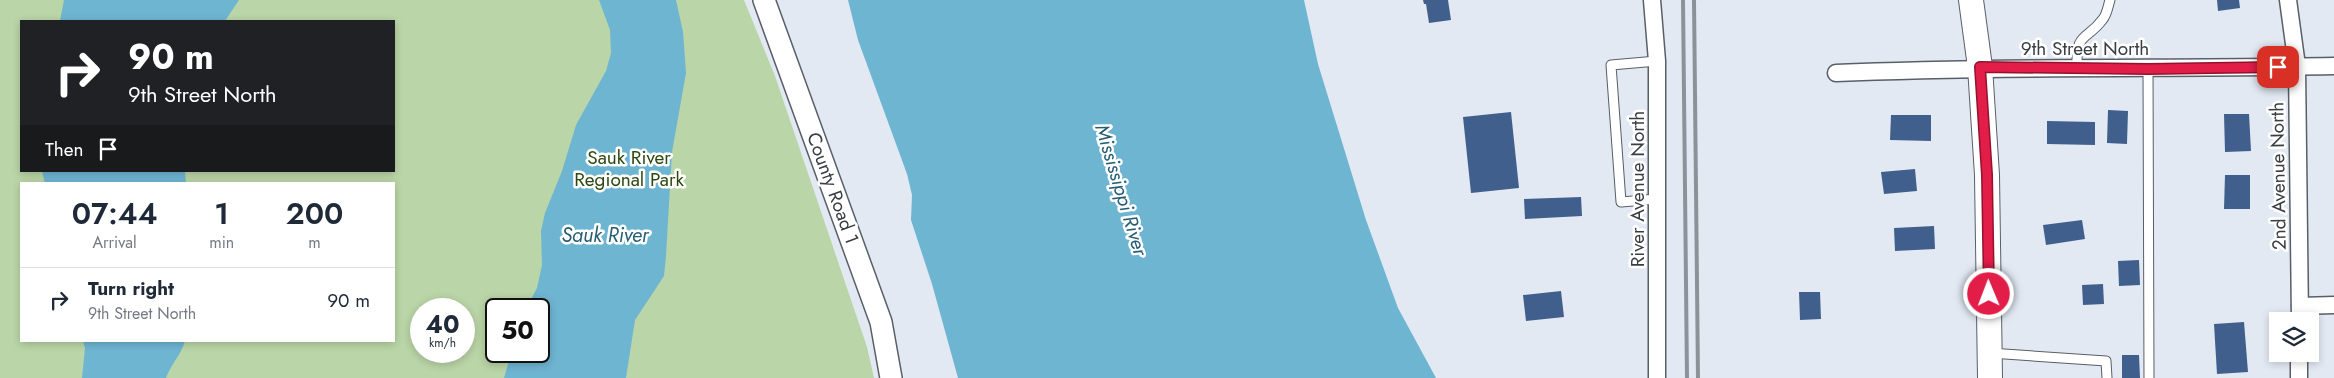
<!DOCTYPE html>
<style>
body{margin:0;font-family:Jost,sans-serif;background:#f6f6f7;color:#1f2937;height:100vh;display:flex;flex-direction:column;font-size:19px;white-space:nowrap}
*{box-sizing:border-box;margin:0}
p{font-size:16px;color:#747a83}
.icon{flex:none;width:28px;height:28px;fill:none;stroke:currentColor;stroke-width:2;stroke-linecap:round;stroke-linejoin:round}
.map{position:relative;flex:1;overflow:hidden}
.sheet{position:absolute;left:20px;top:182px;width:375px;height:160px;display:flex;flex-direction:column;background:#fff;border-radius:0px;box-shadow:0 2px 8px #0003}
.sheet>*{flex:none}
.banner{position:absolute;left:20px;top:20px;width:375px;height:152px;border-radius:0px;box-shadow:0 2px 8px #0003;background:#202124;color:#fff;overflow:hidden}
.buttons{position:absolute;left:2269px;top:312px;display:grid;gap:10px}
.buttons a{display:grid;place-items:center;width:50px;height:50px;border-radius:0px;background:#fff;box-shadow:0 2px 8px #0003;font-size:25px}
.speed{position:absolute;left:410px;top:298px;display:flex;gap:10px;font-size:25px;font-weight:700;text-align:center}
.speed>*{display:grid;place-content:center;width:65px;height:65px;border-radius:50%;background:#fff;box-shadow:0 2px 8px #0003;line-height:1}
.speed small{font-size:12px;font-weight:400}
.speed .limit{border:2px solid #111;border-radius:8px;background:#fff;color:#111}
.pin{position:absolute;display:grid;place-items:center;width:42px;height:42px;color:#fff;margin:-21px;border-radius:10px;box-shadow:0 2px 8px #0006}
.me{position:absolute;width:55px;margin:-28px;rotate:359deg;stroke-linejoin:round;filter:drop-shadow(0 0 4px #0008)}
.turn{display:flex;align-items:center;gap:18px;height:105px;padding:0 25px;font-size:22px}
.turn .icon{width:65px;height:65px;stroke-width:2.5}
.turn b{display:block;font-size:35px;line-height:42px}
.then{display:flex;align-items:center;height:48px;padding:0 25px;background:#0003;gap:10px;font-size:19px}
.eta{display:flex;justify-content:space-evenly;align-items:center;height:85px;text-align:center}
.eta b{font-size:30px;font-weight:600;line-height:35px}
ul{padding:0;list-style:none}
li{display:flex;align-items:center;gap:15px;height:65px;padding:0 25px;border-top:1px solid #e0e1e3}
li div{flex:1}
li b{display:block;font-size:19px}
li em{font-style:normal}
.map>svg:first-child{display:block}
.green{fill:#bad5a7;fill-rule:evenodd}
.water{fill:#6eb5d2}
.building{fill:#405f8d}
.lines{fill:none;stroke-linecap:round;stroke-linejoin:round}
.service-casing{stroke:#595f68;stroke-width:11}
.minor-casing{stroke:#595f68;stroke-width:19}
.tertiary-casing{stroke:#595f68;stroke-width:24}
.secondary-casing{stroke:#595f68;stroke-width:26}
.service{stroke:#fff;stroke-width:9}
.minor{stroke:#fff;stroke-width:16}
.tertiary{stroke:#fff;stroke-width:21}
.secondary{stroke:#fff;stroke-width:24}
.rail{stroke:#8d9299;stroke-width:4}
.route-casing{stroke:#92132f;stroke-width:12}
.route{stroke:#e11d48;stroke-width:9}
.labels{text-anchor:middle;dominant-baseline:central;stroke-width:5;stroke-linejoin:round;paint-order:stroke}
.street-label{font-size:19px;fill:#3a3d41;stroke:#fff}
.park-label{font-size:19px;fill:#2c480e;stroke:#fff}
.water-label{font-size:20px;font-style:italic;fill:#265d73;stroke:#fff}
</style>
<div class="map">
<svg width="2334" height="378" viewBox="0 0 2334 378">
<rect width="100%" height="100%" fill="#e2e9f3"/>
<!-- green -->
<path class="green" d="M 0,0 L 744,0 L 775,76 L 867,347 L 874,378 L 0,378 ZM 21,21 L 394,21 L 394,171 L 21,171 ZM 21,184 L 394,184 L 394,341 L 21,341 ZM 421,309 L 464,309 L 464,351 L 421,351 ZM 496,309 L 539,309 L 539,351 L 496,351 Z"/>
<!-- water -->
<g class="water">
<polygon points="64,0 239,0 225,21 60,21"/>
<polygon points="599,0 676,0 683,32 686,73 672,152 666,256 664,276 635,320 626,378 504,378 512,351 539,351 539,309 526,309 537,288 542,265 541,231 545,213 562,171 576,125 606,71 611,53 610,30"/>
<polygon points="848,0 1304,0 1318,64 1366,220 1398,308 1436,378 958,378 932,284 911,220 912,195 907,174 858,40"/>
<polygon points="42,171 185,171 186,184 45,184"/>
<path d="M 83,341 L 185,341 C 181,355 171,364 166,378 L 82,378 L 85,348 Z"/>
</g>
<!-- building -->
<g class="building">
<polygon points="1423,0 1448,0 1451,20 1429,23 1426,4 1424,4"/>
<polygon points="2217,0 2239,0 2240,8 2218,11"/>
<polygon points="2108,110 2128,111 2127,144 2107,143"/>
<polygon points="1511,112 1519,188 1471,193 1463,117"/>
<polygon points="2224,114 2249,114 2251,151 2225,152"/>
<polygon points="1891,115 1931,115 1931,141 1890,140"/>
<polygon points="2047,121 2095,122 2095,145 2047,144"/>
<polygon points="1915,169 1917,191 1884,194 1881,172"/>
<polygon points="2225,175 2250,175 2250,209 2224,209"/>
<polygon points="1581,197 1582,216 1525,219 1524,199"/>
<polygon points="2082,220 2085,239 2046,245 2043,225"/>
<polygon points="1934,226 1935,249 1895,251 1894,228"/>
<polygon points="2139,260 2140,285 2119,286 2118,261"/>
<polygon points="2103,284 2104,304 2083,305 2082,285"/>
<polygon points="1561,291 1564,317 1526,321 1523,295"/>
<polygon points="1799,292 1820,292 1821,319 1800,320"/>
<polygon points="2244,322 2248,372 2217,374 2214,324"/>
<polygon points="2122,355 2139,355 2140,378 2122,378"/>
</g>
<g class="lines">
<defs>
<g id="service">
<path d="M 2077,68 C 2076,30 2086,42 2103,19 C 2107,14 2108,6 2110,0"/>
<polyline points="2148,69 2149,378"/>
<polyline points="1657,199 1621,202 1611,65 1657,61"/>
<polyline points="1990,353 2106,361 2107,378"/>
</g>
<g id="minor">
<polyline points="1652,0 1657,61 1657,378"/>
<polyline points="2288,0 2297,66 2300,321"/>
<path d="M 1836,73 C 2002,66 2168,69 2334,66"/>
<polyline points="2300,306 2334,305"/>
<polyline points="2299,378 2299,354"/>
</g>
<polyline id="tertiary" points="764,0 881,322 891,378"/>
<polyline id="secondary" points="1971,0 1980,67 1987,175 1990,378"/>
</defs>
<!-- service casing -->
<use href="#service" class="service-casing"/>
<!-- minor casing -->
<use href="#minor" class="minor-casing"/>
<!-- tertiary casing -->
<use href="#tertiary" class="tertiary-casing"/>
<!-- secondary casing -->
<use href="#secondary" class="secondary-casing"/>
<!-- service -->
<use href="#service" class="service"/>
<!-- minor -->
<use href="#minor" class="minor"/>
<!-- tertiary -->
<use href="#tertiary" class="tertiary"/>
<!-- secondary -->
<use href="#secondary" class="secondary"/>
<!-- rail -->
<g class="rail">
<polyline points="1683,0 1687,378"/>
<polyline points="1694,0 1698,378"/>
</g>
</g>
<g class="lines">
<defs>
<polyline id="route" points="1989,294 1987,175 1980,67 2148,69 2278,67"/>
</defs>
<!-- route casing -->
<use href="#route" class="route-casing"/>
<!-- route -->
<use href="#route" class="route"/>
</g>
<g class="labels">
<!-- street labels -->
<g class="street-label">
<text x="2085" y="48">9th Street North</text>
<text transform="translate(2278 176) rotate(-91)">2nd Avenue North</text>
<text transform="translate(833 188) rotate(70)">County Road 1</text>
<text transform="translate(1637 189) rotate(-90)">River Avenue North</text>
</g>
<!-- park labels -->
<g class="park-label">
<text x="629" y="157">Sauk River<tspan x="629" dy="22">Regional Park</tspan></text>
</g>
<!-- water labels -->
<g class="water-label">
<text transform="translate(1121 190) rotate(73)">Mississippi River</text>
<text x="605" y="235">Sauk River</text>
</g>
</g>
</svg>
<div class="buttons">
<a><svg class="icon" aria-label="layers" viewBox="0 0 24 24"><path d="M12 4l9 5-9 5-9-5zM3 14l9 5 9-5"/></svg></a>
</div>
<div class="speed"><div>40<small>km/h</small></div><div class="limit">50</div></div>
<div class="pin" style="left:2278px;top:67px;background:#d93025"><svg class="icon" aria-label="arrive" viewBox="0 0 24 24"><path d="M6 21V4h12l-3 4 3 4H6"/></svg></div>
<svg class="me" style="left:1989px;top:294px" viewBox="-20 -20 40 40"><circle r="17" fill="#e11d48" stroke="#fff" stroke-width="3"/><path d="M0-11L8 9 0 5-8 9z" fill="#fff"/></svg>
<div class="banner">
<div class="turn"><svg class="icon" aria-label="right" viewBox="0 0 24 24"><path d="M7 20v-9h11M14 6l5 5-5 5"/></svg><div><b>90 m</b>9th Street North</div></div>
<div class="then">Then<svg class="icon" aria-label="arrive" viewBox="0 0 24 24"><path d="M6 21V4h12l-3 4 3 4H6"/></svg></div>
</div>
<section class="sheet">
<div class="eta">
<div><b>07:44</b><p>Arrival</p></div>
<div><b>1</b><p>min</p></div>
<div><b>200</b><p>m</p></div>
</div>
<ul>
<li><svg class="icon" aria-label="right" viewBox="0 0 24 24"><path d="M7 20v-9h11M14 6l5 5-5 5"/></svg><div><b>Turn right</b><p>9th Street North</p></div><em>90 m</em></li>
</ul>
</section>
</div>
